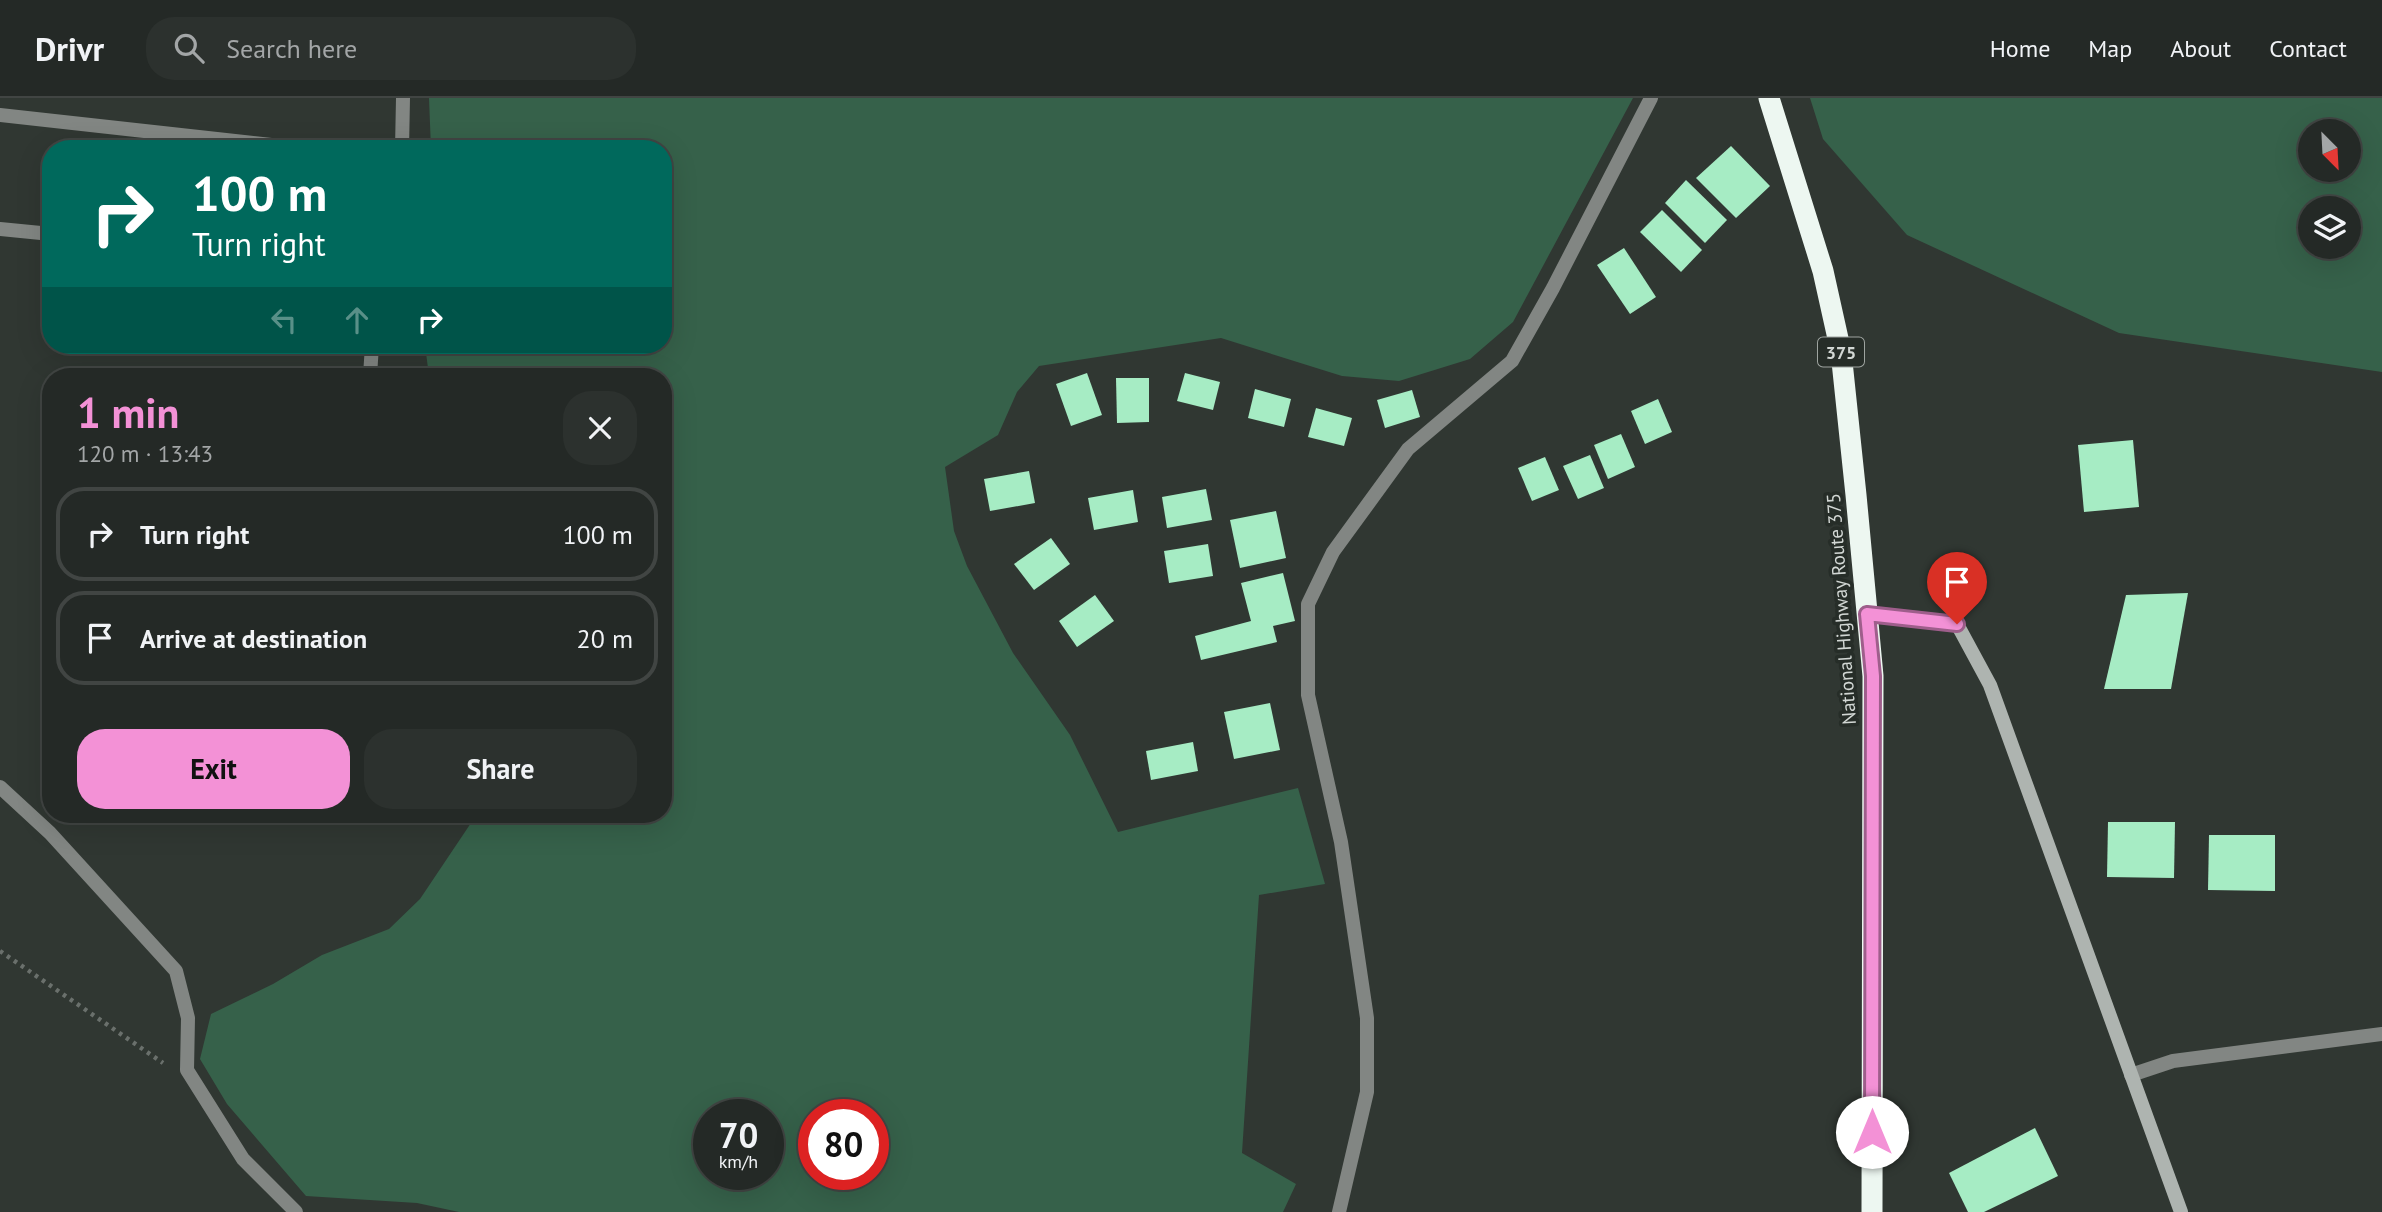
<!DOCTYPE html>
<meta charset="utf-8">
<style>
body{margin:0;font-family:"PT Sans",sans-serif;background:#2c312e;color:#f1f3f6;height:100vh;display:flex;flex-direction:column;font-size:26px;white-space:nowrap}
*{box-sizing:border-box;margin:0}
p{font-size:23px;color:#a3a6a7}
.icon{flex:none;width:38px;height:38px;fill:none;stroke:currentColor;stroke-width:2;stroke-linecap:round;stroke-linejoin:round}
.map{position:relative;flex:1;overflow:hidden}
.sheet{position:absolute;left:42px;top:270px;width:630px;height:455px;display:flex;flex-direction:column;background:#242926;border-radius:28px;box-shadow:0 7px 28px #0002,0 0 0 2px #414543}
.sheet>*{flex:none}
.top-card{position:absolute;left:42px;top:42px;width:630px;height:214px;border-radius:28px;box-shadow:0 7px 28px #0002,0 0 0 2px #414543;background:#00695c;color:#fff;overflow:hidden}
.needle{width:46px;rotate:156deg}
.fabs{position:absolute;left:2298px;top:21px;display:grid;gap:14px}
.fabs a{display:grid;place-items:center;width:63px;height:63px;border-radius:50%;background:#242926;box-shadow:0 7px 28px #0002,0 0 0 2px #414543;font-size:35px}
.speed{position:absolute;left:693px;top:1001px;display:flex;gap:14px;font-size:35px;font-weight:700;text-align:center}
.speed>*{display:grid;place-content:center;width:91px;height:91px;border-radius:50%;background:#242926;box-shadow:0 7px 28px #0002,0 0 0 2px #414543;line-height:1}
.speed small{font-size:18px;font-weight:400}
.speed .limit{border:10px solid #d22;background:#fff;color:#111}
.pin{position:absolute;display:grid;place-items:center;width:60px;height:60px;color:#fff;margin:-72px -30px;border-radius:50% 50% 50% 0;rotate:-45deg;box-shadow:0 0 7px #0007}
.pin .icon{rotate:45deg}
.me{position:absolute;width:77px;margin:-38px;rotate:0deg;stroke-linejoin:round;filter:drop-shadow(0 0 5px #0008)}
.turn{display:flex;align-items:center;gap:24px;height:147px;padding:0 35px;font-size:32px}
.turn .icon{width:91px;height:91px;stroke-width:2.5}
.turn b{display:block;font-size:49px;line-height:60px}
.lanes{display:flex;align-items:center;height:66px;padding:0 35px;background:#0003;justify-content:center;gap:35px;direction:ltr}
.lanes .off{opacity:.35}
.round{display:grid;place-items:center;flex:none;width:74px;height:74px;border-radius:28px;background:#2c312e}
.overview{display:flex;align-items:center;justify-content:space-between;height:119px;padding:0 35px}
h1{font-size:42px;font-weight:700;line-height:52px;color:#f391d6}
.primary-button{display:flex;gap:14px;margin-top:auto;padding:14px 35px}
.primary-button a{flex:1;height:80px;border-radius:28px;background:#f391d6;color:#111;font-size:28px;font-weight:700;line-height:80px;text-align:center}
.primary-button a+a{background:#2c312e;color:#f1f3f6}
ul{padding:0;list-style:none}
li{display:flex;align-items:center;gap:21px;height:94px;margin:0 14px 10px;padding:0 21px;border:4px solid #414543;border-radius:28px}
li div{flex:1}
li b{display:block;font-size:26px}
li em{font-style:normal}
header{display:flex;align-items:center;gap:42px;box-sizing:border-box;height:98px;padding:0 35px;background:#242926;border-bottom:2px solid #414543}
header strong{font-size:33px}
nav{display:flex;gap:38px;margin-inline-start:auto;font-size:24px}
.search{width:490px;height:63px;background:#2c312e;display:flex;align-items:center;gap:18px;box-sizing:border-box;padding:0 24px;border-radius:28px;color:#a3a6a7;font-size:26px}
.map>svg:first-child{display:block}
.green{fill:#36614a;fill-rule:evenodd}
.building{fill:#a6ecc4}
.lines{fill:none;stroke-linecap:round;stroke-linejoin:round}
.path{stroke:#6a706c;stroke-width:4.5;stroke-dasharray:3.5 5;stroke-linecap:butt}
.street{stroke:#828683;stroke-width:14}
.secondary{stroke:#aeb4b0;stroke-width:14}
.highway{stroke:#edf7f1;stroke-width:21}
.route-casing{stroke:#9e5e8b;stroke-width:18}
.route{stroke:#f391d6;stroke-width:12}
.labels{text-anchor:middle;dominant-baseline:central;stroke-width:7;stroke-linejoin:round;paint-order:stroke}
.shield{fill:#262d28;stroke:#9ea4a0;stroke-width:2}
.shield-label{font-size:18px;font-weight:bold;fill:#d2d7d4}
.street-label{font-size:19px;fill:#d2d7d4;stroke:#262d28}
</style>
<header>
<strong>Drivr</strong>
<div class="search"><svg class="icon" aria-label="search" viewBox="0 0 24 24"><circle cx="10" cy="10" r="6"/><path d="M15 15l6 6"/></svg>Search here</div>
<nav><a>Home</a><a>Map</a><a>About</a><a>Contact</a></nav>
</header>
<div class="map">
<svg width="2382" height="1114" viewBox="0 0 2382 1114">
<rect width="100%" height="100%" fill="#303732"/>
<!-- green -->
<g class="green">
<path d="M 429,0 L 1633,0 L 1513,224 L 1470,261 L 1399,283 L 1342,278 L 1221,240 L 1039,268 L 1017,294 L 998,337 L 945,369 L 954,433 L 967,468 L 1013,555 L 1070,637 L 1118,734 L 1298,690 L 1325,786 L 1259,797 L 1242,1055 L 1296,1086 L 1283,1114 L 459,1114 L 417,1105 L 306,1098 L 227,1006 L 200,961 L 211,916 L 273,886 L 322,857 L 389,831 L 420,801 L 477,716 L 663,716 L 663,278 L 429,278 L 425,247 L 663,247 L 663,51 L 431,51 ZM 709,1017 L 768,1017 L 768,1076 L 709,1076 ZM 814,1017 L 873,1017 L 873,1076 L 814,1076 Z"/>
<path d="M 1810,0 L 2382,0 L 2382,274 L 2119,235 L 1907,137 L 1823,41 ZM 2310,33 L 2348,33 L 2348,72 L 2310,72 ZM 2310,110 L 2348,110 L 2348,149 L 2310,149 Z"/>
</g>
<!-- building -->
<g class="building">
<polygon points="1731,48 1770,88 1736,120 1696,80"/>
<polygon points="1686,82 1727,122 1705,145 1665,105"/>
<polygon points="1662,112 1702,152 1681,174 1640,134"/>
<polygon points="1624,150 1656,199 1630,216 1597,167"/>
<polygon points="1087,275 1102,317 1071,328 1056,286"/>
<polygon points="1185,275 1220,284 1213,312 1177,303"/>
<polygon points="1116,280 1149,280 1149,324 1117,325"/>
<polygon points="1255,291 1291,301 1284,329 1248,320"/>
<polygon points="1412,292 1420,319 1385,330 1377,302"/>
<polygon points="1658,301 1672,334 1645,346 1631,313"/>
<polygon points="1316,310 1352,320 1344,348 1308,339"/>
<polygon points="1621,336 1635,369 1608,381 1594,347"/>
<polygon points="2133,342 2139,409 2084,414 2078,347"/>
<polygon points="1590,357 1604,390 1578,401 1563,368"/>
<polygon points="1545,359 1559,392 1532,403 1518,370"/>
<polygon points="1029,373 1035,405 990,413 984,381"/>
<polygon points="1206,391 1212,422 1167,430 1162,399"/>
<polygon points="1133,392 1138,424 1094,432 1088,400"/>
<polygon points="1276,413 1286,460 1240,470 1230,422"/>
<polygon points="1051,440 1070,466 1034,492 1014,466"/>
<polygon points="1208,446 1213,478 1169,485 1164,453"/>
<polygon points="1283,475 1295,523 1273,528 1277,544 1201,562 1195,538 1251,523 1241,485"/>
<polygon points="2188,495 2171,591 2104,591 2126,497"/>
<polygon points="1095,497 1114,523 1077,549 1059,523"/>
<polygon points="1270,605 1280,652 1234,661 1224,614"/>
<polygon points="1193,644 1198,673 1151,682 1146,653"/>
<polygon points="2108,724 2175,724 2174,780 2107,779"/>
<polygon points="2209,737 2275,737 2275,793 2208,792"/>
<polygon points="2035,1030 2058,1078 1984,1114 1968,1114 1949,1075"/>
</g>
<g class="lines">
<!-- path -->
<polyline class="path" points="0,853 163,965"/>
<!-- street -->
<g class="street">
<polyline points="0,17 307,51"/>
<polyline points="402,51 403,0"/>
<polyline points="0,131 51,136"/>
<polyline points="370,278 372,247"/>
<polyline points="0,689 50,735 176,873 188,920 187,972 243,1061 296,1114"/>
<polyline points="2131,977 2173,963 2382,936"/>
<polyline points="1339,1114 1367,994 1367,920 1341,744 1308,597 1308,506 1333,454 1408,351 1512,263 1553,190 1651,0"/>
</g>
<!-- secondary -->
<polyline class="secondary" points="1867,516 1957,526 1990,587 2181,1114"/>
<!-- highway -->
<polyline class="highway" points="1769,0 1823,173 1841,254 1856,397 1873,578 1872,1114"/>
</g>
<g class="lines">
<defs>
<polyline id="route" points="1872,1034 1873,578 1867,516 1957,526"/>
</defs>
<!-- route casing -->
<use href="#route" class="route-casing"/>
<!-- route -->
<use href="#route" class="route"/>
</g>
<g class="labels">
<!-- shield labels -->
<rect class="shield" x="1818" y="239.5" width="46" height="29" rx="5"/>
<g class="shield-label">
<text x="1841" y="254">375</text>
</g>
<!-- street labels -->
<g class="street-label">
<text transform="translate(1841 511) rotate(-94)">National Highway Route 375</text>
</g>
</g>
</svg>
<div class="fabs">
<a><svg class="needle" viewBox="-14 -14 28 28"><path d="M0-13l5 13h-10z" fill="#e53935"/><path d="M0 13l5-13h-10z" fill="#a3a6a7"/></svg></a>
<a><svg class="icon" aria-label="layers" viewBox="0 0 24 24"><path d="M12 4l9 5-9 5-9-5zM3 14l9 5 9-5"/></svg></a>
</div>
<div class="speed"><div>70<small>km/h</small></div><div class="limit">80</div></div>
<div class="pin" style="left:1957px;top:526px;background:#d93025"><svg class="icon" aria-label="arrive" viewBox="0 0 24 24"><path d="M6 21V4h12l-3 4 3 4H6"/></svg></div>
<svg class="me" style="left:1872px;top:1034px" viewBox="-20 -20 40 40"><circle r="19" fill="#fff"/><path d="M0-13L10 11 0 6-10 11z" fill="#f391d6"/></svg>
<div class="top-card">
<div class="turn"><svg class="icon" aria-label="right" viewBox="0 0 24 24"><path d="M7 20v-9h11M14 6l5 5-5 5"/></svg><div><b>100 m</b>Turn right</div></div>
<div class="lanes"><svg class="icon off" aria-label="left" viewBox="0 0 24 24"><path d="M17 20v-9H6M10 6l-5 5 5 5"/></svg><svg class="icon off" aria-label="ahead" viewBox="0 0 24 24"><path d="M12 20V5M6 11l6-6 6 6"/></svg><svg class="icon" aria-label="right" viewBox="0 0 24 24"><path d="M7 20v-9h11M14 6l5 5-5 5"/></svg></div>
</div>
<section class="sheet">
<div class="overview"><div><h1>1 min</h1><p>120 m · 13:43</p></div><a class="round"><svg class="icon" aria-label="close" viewBox="0 0 24 24"><path d="M6 6l12 12M18 6L6 18"/></svg></a></div>
<ul>
<li><svg class="icon" aria-label="right" viewBox="0 0 24 24"><path d="M7 20v-9h11M14 6l5 5-5 5"/></svg><div><b>Turn right</b></div><em>100 m</em></li>
<li><svg class="icon" aria-label="arrive" viewBox="0 0 24 24"><path d="M6 21V4h12l-3 4 3 4H6"/></svg><div><b>Arrive at destination</b></div><em>20 m</em></li>
</ul>
<div class="primary-button"><a>Exit</a><a>Share</a></div>
</section>
</div>
